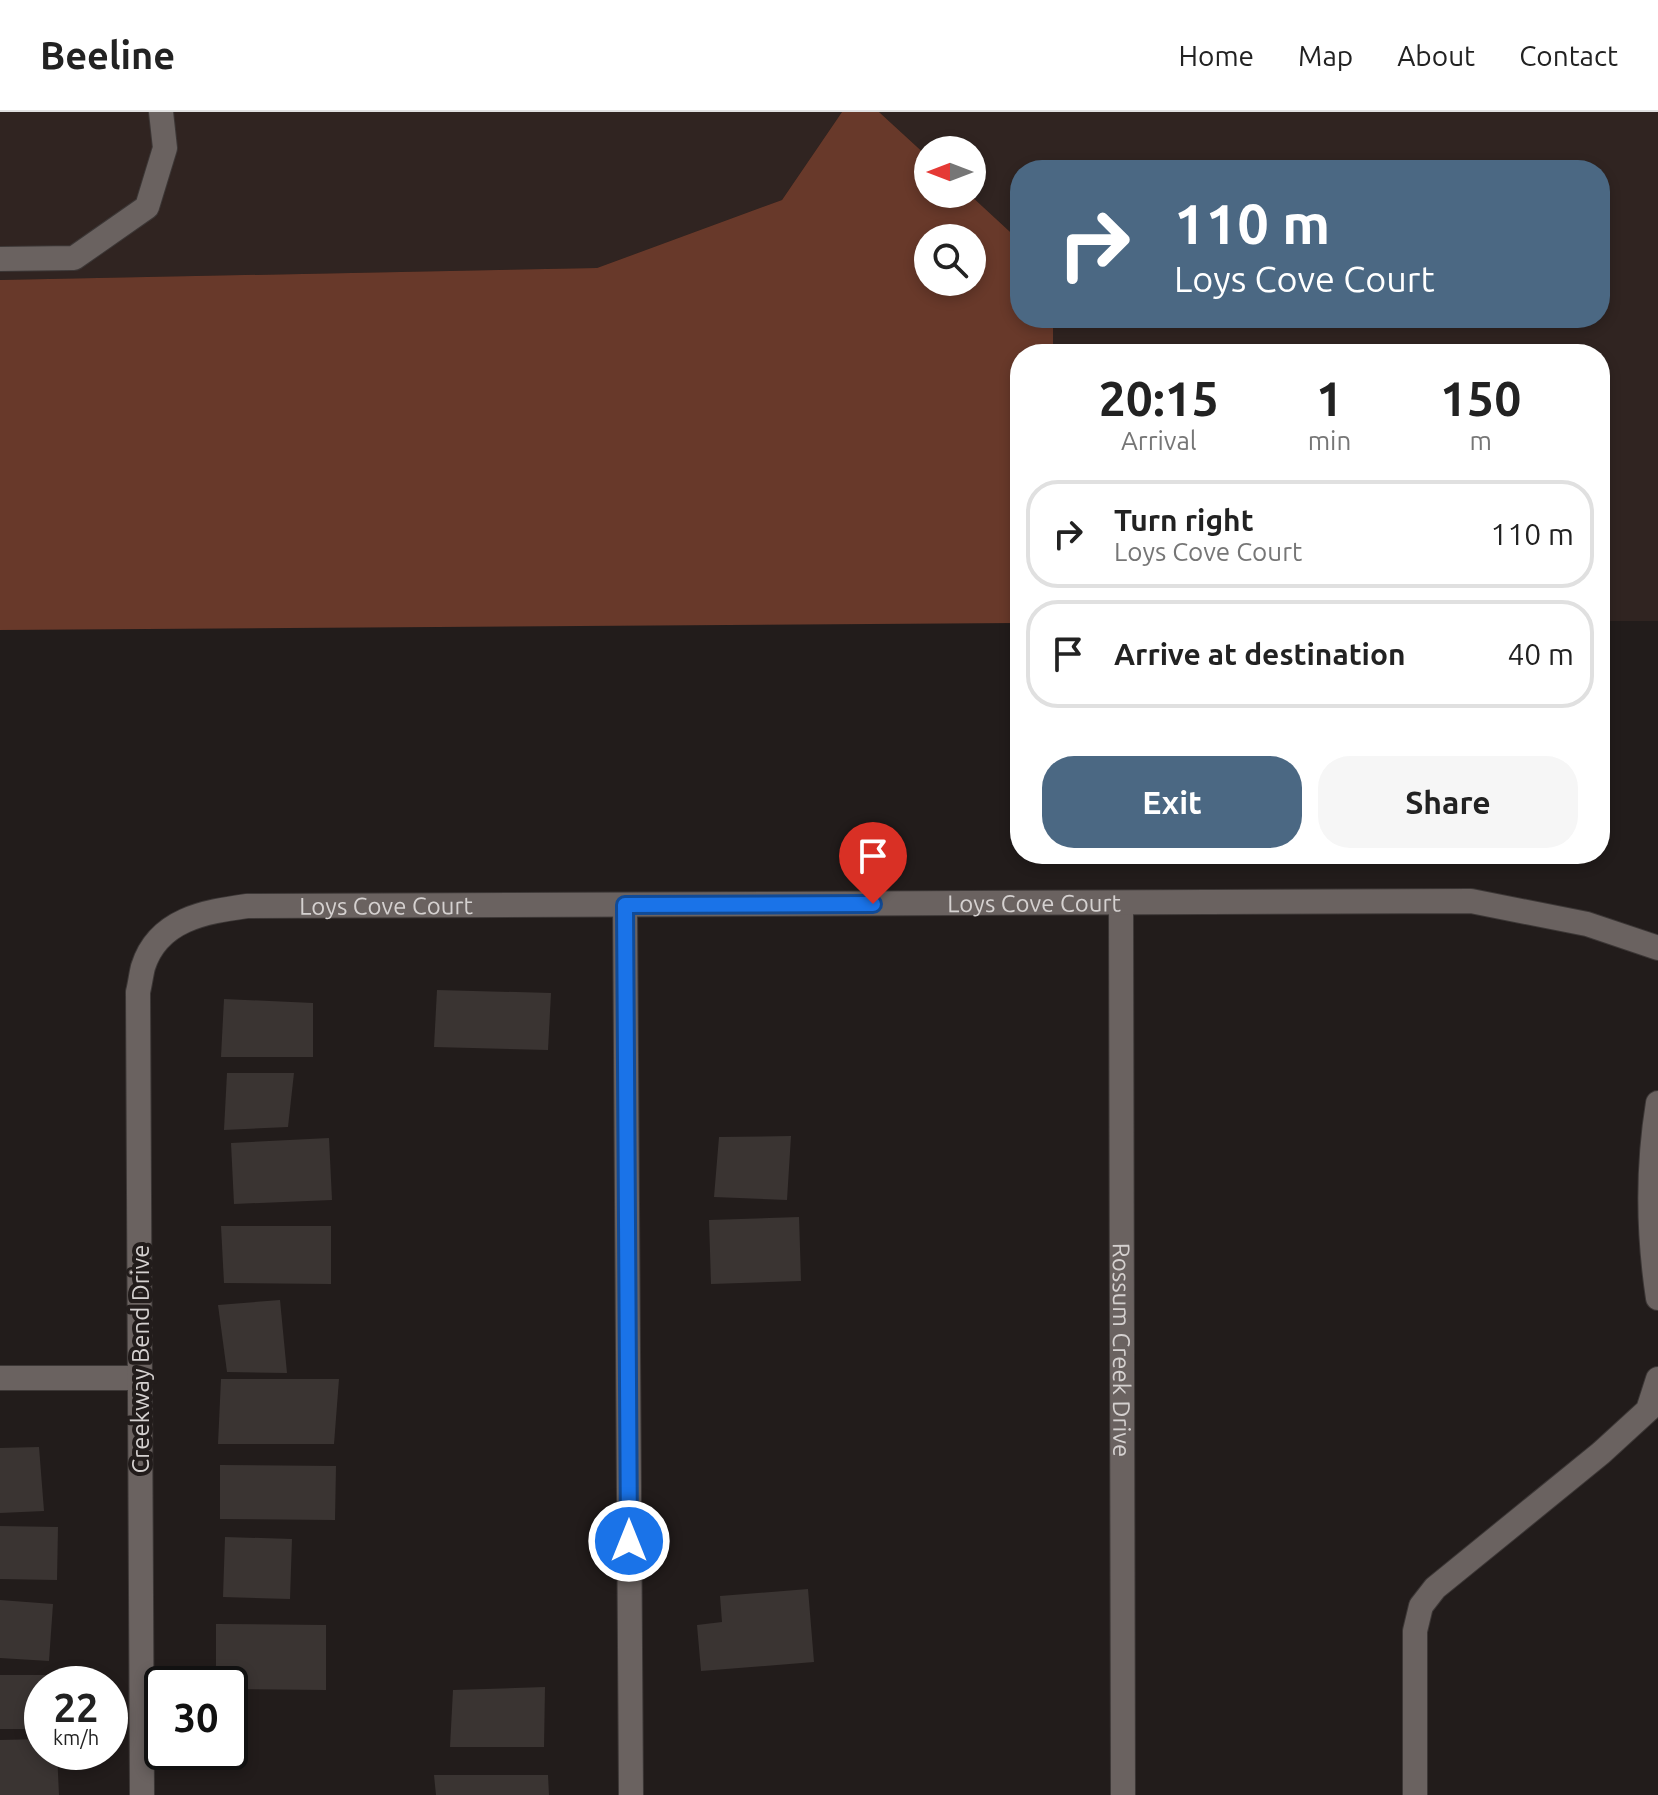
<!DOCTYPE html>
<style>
body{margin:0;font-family:Ubuntu,sans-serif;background:#f6f6f6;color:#222;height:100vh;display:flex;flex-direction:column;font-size:30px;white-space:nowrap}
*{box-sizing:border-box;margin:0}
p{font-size:26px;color:#767676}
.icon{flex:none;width:44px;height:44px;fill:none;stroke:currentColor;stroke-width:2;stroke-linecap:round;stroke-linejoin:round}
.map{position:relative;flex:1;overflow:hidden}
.side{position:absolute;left:1010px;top:232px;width:600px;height:520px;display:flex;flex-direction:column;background:#fff;border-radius:32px;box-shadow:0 4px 12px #0003}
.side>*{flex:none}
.guide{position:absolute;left:1010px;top:48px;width:600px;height:168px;border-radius:32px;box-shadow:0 4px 12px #0003;background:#4b6883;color:#fff;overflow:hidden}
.needle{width:52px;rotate:270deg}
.buttons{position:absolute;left:914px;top:24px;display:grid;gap:16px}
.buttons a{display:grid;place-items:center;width:72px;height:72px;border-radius:50%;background:#fff;box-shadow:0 4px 12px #0003;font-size:40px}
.speed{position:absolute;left:24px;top:1554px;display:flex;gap:16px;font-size:40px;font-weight:700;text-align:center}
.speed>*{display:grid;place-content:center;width:104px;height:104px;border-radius:50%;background:#fff;box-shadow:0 4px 12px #0003;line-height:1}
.speed small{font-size:20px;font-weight:400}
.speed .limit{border:4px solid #111;border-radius:12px;background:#fff;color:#111}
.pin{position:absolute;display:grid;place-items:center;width:68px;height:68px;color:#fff;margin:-82px -34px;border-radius:50% 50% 50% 0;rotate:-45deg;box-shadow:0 0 8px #0007}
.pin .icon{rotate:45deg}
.me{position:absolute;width:88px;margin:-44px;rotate:0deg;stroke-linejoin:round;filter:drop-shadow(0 0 6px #0008)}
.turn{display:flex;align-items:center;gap:28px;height:168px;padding:0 32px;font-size:36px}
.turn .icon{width:104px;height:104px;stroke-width:2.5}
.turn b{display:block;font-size:56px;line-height:68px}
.eta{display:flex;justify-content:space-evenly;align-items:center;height:136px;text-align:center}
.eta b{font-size:48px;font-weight:700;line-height:56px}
.primary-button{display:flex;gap:16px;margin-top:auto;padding:16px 32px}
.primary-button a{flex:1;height:92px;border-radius:32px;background:#4b6883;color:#fff;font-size:32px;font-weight:700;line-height:92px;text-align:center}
.primary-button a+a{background:#f6f6f6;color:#222}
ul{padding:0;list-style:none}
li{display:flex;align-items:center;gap:24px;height:108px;margin:0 16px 12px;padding:0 16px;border:4px solid #e0e0e0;border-radius:32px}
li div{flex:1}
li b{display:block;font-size:30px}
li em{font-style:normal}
header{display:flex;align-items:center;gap:48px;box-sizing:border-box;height:112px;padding:0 40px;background:#fff;border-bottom:2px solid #e0e0e0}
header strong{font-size:38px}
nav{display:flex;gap:44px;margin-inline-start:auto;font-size:28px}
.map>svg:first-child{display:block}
.built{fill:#302421}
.water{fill:#68392a;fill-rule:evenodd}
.building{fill:#3a3432}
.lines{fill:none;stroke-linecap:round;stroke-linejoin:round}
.minor-casing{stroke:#3c3736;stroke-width:26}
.minor{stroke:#6a6260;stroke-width:24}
.route-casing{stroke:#114b97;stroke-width:20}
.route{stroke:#1a73e8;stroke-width:14}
.labels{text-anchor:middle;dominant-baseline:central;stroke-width:8;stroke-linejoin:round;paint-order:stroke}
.street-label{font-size:24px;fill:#d5d1d0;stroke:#221c1b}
</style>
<header>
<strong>Beeline</strong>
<nav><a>Home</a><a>Map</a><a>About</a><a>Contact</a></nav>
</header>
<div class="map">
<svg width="1658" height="1683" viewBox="0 0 1658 1683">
<rect width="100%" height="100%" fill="#221c1b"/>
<!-- built -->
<g class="built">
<polygon points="0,0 842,0 782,88 597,156 0,168"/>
<polygon points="879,0 1658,0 1658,509 1600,509 1600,242 1053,242 1053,206 1600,206 1600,58 1020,58 1020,129 969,82 972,82 972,38 928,38 928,45"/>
</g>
<!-- water -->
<path class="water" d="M 842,0 L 879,0 L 928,45 L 928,82 L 969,82 L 1020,129 L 1020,206 L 1053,206 L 1053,242 L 1020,242 L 1020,511 L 0,518 L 0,168 L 597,156 L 782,88 ZM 928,126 L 972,126 L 972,170 L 928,170 Z"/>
<!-- building -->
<g class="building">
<polygon points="437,878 551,881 548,938 434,935"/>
<polygon points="224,887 313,891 313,945 221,945"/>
<polygon points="227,961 294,961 288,1015 224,1018"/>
<polygon points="791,1024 787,1088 714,1085 719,1025"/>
<polygon points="329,1026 332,1088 234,1092 231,1031"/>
<polygon points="799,1105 801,1169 711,1172 709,1108"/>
<polygon points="221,1114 331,1114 331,1172 224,1171"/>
<polygon points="280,1188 287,1261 227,1260 218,1193"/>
<polygon points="221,1267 339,1267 334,1332 218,1332"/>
<polygon points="39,1335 44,1399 0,1401 0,1336"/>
<polygon points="220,1353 336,1354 335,1408 220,1407"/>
<polygon points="0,1414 58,1415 57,1468 0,1467"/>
<polygon points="225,1425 292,1427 290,1487 223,1485"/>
<polygon points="808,1477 814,1550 701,1559 697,1513 722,1510 720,1484"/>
<polygon points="0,1488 53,1492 49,1549 0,1546"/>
<polygon points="216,1512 326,1513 326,1578 230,1577 230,1572 216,1572"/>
<polygon points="0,1563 46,1563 45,1572 42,1572 42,1617 0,1617"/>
<polygon points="545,1575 544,1635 450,1635 453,1578"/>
<polygon points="42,1627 42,1640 57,1640 59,1683 0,1683 0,1628"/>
<polygon points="434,1663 548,1663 549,1683 436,1683"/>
</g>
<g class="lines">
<defs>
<g id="minor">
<polyline points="0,147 74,146 147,95 165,36 161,0"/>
<path id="s1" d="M 1121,792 L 1123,1683"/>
<polyline points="625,793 631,1683"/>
<path d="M 1658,991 C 1647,1058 1648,1120 1658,1186"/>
<polyline points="0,1266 140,1266"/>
<path id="s2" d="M 142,1683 L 138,880 C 140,872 141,863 143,855 C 158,807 205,800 247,794 L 1471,789 L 1587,812 L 1658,836"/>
<polyline points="1415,1683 1415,1519 1421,1494 1435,1476 1601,1341 1648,1298 1658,1267"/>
</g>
</defs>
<!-- minor casing -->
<use href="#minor" class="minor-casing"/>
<!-- minor -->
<use href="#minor" class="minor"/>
</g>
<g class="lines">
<defs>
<polyline id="route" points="629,1429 625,793 873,792"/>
</defs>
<!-- route casing -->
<use href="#route" class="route-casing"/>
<!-- route -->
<use href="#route" class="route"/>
</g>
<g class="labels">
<!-- street labels -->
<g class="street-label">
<text stroke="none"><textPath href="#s2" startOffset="1744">Loys Cove Court</textPath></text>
<text stroke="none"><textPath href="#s2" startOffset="1096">Loys Cove Court</textPath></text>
<text stroke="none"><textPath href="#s1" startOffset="446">Rossum Creek Drive</textPath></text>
<text transform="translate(140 1247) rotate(-90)">Creekway Bend Drive</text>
</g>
</g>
</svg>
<div class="buttons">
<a><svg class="needle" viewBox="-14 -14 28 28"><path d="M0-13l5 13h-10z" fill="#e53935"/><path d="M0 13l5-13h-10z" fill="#767676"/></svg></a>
<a><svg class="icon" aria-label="search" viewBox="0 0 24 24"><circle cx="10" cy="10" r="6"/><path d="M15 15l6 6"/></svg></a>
</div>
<div class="speed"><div>22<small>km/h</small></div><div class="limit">30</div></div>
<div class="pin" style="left:873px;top:792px;background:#d93025"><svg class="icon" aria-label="arrive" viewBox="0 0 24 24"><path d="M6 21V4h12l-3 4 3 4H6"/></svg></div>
<svg class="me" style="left:629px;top:1429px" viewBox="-20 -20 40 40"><circle r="17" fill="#1a73e8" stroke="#fff" stroke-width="3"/><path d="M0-11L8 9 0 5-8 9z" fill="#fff"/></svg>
<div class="guide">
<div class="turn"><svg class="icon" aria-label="right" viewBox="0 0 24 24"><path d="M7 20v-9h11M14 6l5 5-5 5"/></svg><div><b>110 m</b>Loys Cove Court</div></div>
</div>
<section class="side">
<div class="eta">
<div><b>20:15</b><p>Arrival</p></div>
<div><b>1</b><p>min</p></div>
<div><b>150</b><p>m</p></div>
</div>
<ul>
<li><svg class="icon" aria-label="right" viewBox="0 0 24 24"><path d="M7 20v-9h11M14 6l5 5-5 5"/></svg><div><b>Turn right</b><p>Loys Cove Court</p></div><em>110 m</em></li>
<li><svg class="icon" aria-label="arrive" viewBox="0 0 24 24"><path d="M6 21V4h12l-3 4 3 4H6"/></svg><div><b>Arrive at destination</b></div><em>40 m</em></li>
</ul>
<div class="primary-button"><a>Exit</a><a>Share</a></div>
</section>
</div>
